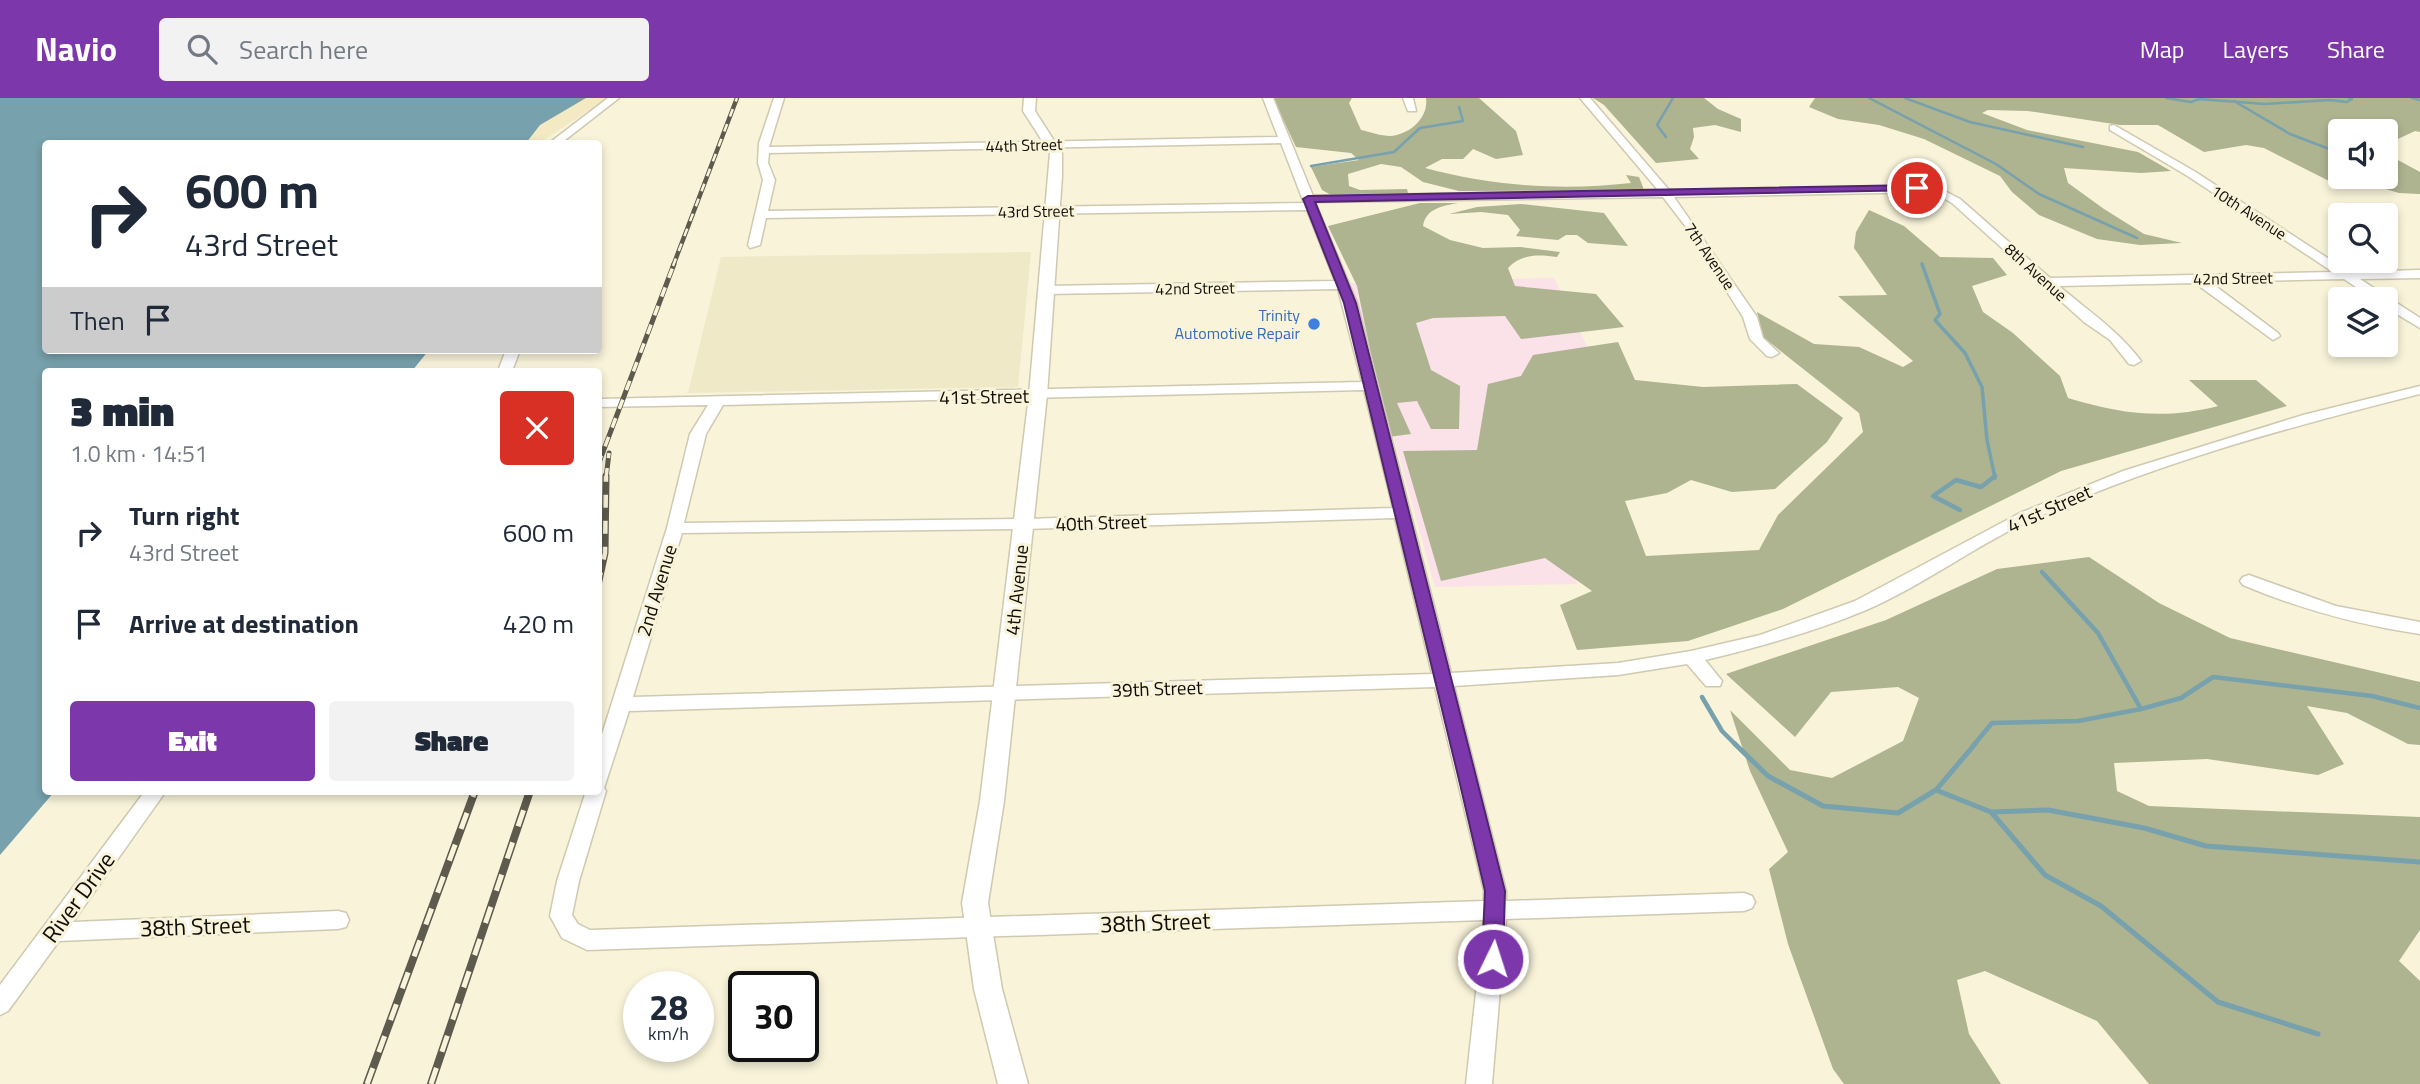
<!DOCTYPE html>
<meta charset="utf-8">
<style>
body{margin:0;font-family:"Titillium Web",sans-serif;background:#f2f2f3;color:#1f2937;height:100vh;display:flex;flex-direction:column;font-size:26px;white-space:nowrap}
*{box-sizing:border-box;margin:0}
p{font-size:23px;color:#747a83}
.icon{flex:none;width:38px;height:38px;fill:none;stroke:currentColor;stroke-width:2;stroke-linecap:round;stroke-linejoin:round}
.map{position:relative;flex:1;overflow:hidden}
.panel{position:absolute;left:42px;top:270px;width:560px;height:427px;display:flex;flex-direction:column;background:#fff;border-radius:7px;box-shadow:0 4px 10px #0003}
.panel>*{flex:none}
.banner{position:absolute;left:42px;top:42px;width:560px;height:214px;border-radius:7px;box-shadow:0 4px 10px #0003;background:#fff;color:#1f2937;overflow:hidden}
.tools{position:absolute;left:2328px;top:21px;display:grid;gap:14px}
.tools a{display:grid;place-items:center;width:70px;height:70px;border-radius:7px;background:#fff;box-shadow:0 4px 10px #0003;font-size:35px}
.speed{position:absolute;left:623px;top:873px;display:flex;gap:14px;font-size:35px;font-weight:700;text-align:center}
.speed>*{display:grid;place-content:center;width:91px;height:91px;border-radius:50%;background:#fff;box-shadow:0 4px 10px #0003;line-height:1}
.speed small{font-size:18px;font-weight:400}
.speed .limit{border:4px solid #111;border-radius:10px;background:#fff;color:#111}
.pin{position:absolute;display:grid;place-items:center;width:60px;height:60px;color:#fff;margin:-30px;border:4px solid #fff;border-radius:50%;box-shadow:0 2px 7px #0007}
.me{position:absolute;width:77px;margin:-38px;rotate:4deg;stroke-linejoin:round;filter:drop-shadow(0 0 5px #0008)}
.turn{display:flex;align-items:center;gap:24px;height:147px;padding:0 28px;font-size:32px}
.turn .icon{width:91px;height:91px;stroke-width:2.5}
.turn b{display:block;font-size:49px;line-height:60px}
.then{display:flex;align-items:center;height:66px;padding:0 28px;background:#0003;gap:14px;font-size:26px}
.round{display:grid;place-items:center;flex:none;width:74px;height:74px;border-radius:7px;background:#f2f2f3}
.summary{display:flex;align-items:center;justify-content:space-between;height:119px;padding:0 28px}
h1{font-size:42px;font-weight:800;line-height:52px}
.cta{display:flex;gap:14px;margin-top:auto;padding:14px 28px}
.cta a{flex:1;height:80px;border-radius:7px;background:#7c37ab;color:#fff;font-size:28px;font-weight:800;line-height:80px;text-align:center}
.cta a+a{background:#f2f2f3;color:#1f2937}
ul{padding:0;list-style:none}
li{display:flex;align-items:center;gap:21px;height:91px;padding:0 28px}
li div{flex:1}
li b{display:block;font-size:26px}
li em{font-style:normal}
header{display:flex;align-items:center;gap:42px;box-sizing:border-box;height:98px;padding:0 35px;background:#7c37ab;color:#fff}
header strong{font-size:33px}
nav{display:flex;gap:38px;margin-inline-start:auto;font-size:24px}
.search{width:490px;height:63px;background:#f2f2f3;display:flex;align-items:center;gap:18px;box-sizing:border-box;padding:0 24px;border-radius:7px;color:#747a83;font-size:26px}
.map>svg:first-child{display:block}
.commercial{fill:#fbe1e8}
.built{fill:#efe9c8}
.forest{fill:#aeb390}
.sand{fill:#f3e9c3}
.water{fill:#77a1ad}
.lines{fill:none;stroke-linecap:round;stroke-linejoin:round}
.stream-far3{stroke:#77a1ad;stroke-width:2.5}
.stream-far2{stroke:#77a1ad;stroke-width:3.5}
.stream-far1{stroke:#77a1ad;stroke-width:4.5}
.stream{stroke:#77a1ad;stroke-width:5}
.minor-casing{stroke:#cec9b0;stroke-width:3}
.major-casing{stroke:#cec9b0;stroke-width:3}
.minor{fill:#fff;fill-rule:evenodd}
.major{fill:#fff;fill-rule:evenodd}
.rail-far3-casing{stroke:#5d5b4d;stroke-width:4.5}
.rail-far2-casing{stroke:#5d5b4d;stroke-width:5}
.rail-far1-casing{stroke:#5d5b4d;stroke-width:7}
.rail-casing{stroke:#5d5b4d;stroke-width:8}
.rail-far3{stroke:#f8f3d9;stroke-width:2.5;stroke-dasharray:8;stroke-linecap:butt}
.rail-far2{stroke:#f8f3d9;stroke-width:3.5;stroke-dasharray:10;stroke-linecap:butt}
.rail-far1{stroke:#f8f3d9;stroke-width:4.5;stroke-dasharray:13;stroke-linecap:butt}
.rail{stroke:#f8f3d9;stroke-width:5;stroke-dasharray:17;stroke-linecap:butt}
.route{fill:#7c37ab;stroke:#51246f;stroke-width:2}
.shop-dot{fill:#3f7fe0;stroke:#f8f3d9;stroke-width:2.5}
.labels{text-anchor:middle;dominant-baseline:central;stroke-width:6;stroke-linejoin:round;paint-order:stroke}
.far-street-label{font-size:16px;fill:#0f0e06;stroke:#f8f3d9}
.far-shop-label{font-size:16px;fill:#366cbe;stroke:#f8f3d9;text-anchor:end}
.street-label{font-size:19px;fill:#0f0e06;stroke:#f8f3d9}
.near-street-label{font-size:23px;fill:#0f0e06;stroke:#f8f3d9}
</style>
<header>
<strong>Navio</strong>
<div class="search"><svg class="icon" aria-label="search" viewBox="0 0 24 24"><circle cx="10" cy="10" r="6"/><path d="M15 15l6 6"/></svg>Search here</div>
<nav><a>Map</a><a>Layers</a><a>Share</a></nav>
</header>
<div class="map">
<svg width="2420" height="986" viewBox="0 0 2420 986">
<rect width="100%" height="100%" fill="#f8f3d9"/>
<!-- commercial -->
<polygon class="commercial" points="1554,180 1604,283 1502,284 1577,486 1435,489 1351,185"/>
<!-- built -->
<polygon class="built" points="1031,154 1018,289 688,295 721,159"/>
<!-- forest -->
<g class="forest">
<path d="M 1273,0 L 1352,0 L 1349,5 L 1361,32 C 1370,34 1381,38 1390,38 C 1409,37 1429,20 1426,0 L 1479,0 L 1516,33 L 1523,57 L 1496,61 L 1473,51 L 1463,61 L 1442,61 L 1425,70 C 1492,88 1562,93 1631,85 L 1626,77 L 1639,79 L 1644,92 L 1459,93 L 1423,84 L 1401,69 L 1381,66 L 1348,76 L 1349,88 L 1360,92 L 1407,91 L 1408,95 L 1333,98 L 1322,92 L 1311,69 L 1359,62 L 1351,55 L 1296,49 Z"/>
<polygon points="1593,0 1704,0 1718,11 1741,21 1741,34 1715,27 1693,30 1694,39 1690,51 1699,61 1656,65 1604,7"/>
<polygon points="1815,0 2420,0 2420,34 2415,33 2385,47 2385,33 2340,33 2340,79 2385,79 2385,55 2420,74 2420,96 2399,95 2369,86 2337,87 2264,50 2246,47 2204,54 2158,27 2120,27 2028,13 1988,12 1982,15 2027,32 2138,54 2171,73 2141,75 2064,70 2068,85 2104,111 2144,136 2182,145 2140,147 2097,141 2039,117 2012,94 2000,78 1924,41 1879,27 1838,21 1809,9"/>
<path d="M 1420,105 L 1458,105 C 1443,108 1426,110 1423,128 L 1450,142 L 1483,150 L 1521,149 L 1560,154 L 1557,159 C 1538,156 1521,156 1508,170 L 1515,188 L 1596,196 L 1624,229 L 1521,241 L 1505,218 L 1433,220 L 1416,225 L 1431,272 L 1460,288 L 1459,331 L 1431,331 L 1417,303 L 1397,305 L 1411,336 L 1388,339 L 1357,188 L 1328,128 Z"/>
<polygon points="1521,106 1604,115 1628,148 1588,145 1577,137 1566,137 1558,142 1516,138 1520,132 1508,117 1481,114 1449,116 1477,109"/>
<path d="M 1869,112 L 1904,128 L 1940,159 L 1993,160 L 2007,177 L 1972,188 L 1983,214 L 2013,235 L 2060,278 L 2068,300 C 2120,316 2165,322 2218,308 L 2189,282 L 2256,282 L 2287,308 L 2061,373 L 1783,511 L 1688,543 L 1577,552 L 1560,507 L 1592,493 L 1545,460 L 1441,483 L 1403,353 L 1477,352 L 1488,286 L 1521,278 L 1533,257 L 1618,244 L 1635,282 L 1703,289 L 1797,286 L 1843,320 L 1827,344 L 1775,391 L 1732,394 L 1691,382 L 1667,395 L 1625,403 L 1646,458 L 1759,452 L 1778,417 L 1863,334 L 1859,315 L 1763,239 L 1757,214 L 1814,246 L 1859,249 L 1903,269 L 1913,263 L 1838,198 L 1887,197 L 1854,150 L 1856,134 Z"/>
<polygon points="2089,459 2159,505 2230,540 2420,584 2420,647 2408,646 2347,615 2307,608 2344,666 2318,677 2207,661 2114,665 2117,693 2149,708 2420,719 2420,832 2399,863 2420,883 2420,986 2149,986 2097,923 1985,873 1957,882 1969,936 2001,986 1844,986 1833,971 1788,846 1769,771 1788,754 1750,673 1730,612 1790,672 1832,680 1903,643 1919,600 1898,589 1831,594 1795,639 1726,576 1886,522 1997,471"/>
</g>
<!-- sand -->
<polygon class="sand" points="574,0 608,0 539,45 513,46"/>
<!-- water -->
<polygon class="water" points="0,0 586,0 540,27 526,45 46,46 46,252 429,252 412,273 46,273 46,693 55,693 0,757"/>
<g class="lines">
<!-- stream-far3 -->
<g class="stream-far3">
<polyline points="1869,0 1996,66 2039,96 2137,140"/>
<polyline points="1905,0 1970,24 2083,49"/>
<polyline points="2166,0 2191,4 2199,1 2265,6 2330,2 2347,4 2352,1 2349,0"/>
<polyline points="2412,0 2420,2"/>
<polyline points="2234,3 2290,36 2340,55"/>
<polyline points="1666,39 1657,27 1673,0"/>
<polyline points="1311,68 1394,54 1420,30 1463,23 1459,9"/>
</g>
<!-- stream-far2 -->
<polyline class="stream-far2" points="1922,166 1940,216 1935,222 1965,255 1982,289 1987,342 1995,380"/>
<!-- stream-far1 -->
<g class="stream-far1">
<polyline points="1960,412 1933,398 1956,382 1981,389 1995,378"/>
<polyline points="2042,474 2098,535 2141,611"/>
<polyline points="1702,599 1722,633 1737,648"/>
<polyline points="1973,648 1992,625 2078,623 2141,611 2181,600 2213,579 2372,598 2420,610"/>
</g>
<!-- stream -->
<g class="stream">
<polyline points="1735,646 1768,678 1823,708 1898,715 1936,692 1975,646"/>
<polyline points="1936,692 1991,714 2045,777 2101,808 2218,904 2318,936"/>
<polyline points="1992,714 2048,712 2144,730 2206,748 2420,764"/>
</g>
<defs>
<g id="minor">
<polygon points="608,0 619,0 560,46 548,46"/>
<path d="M 774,0 L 784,0 L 769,49 L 1278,39 L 1263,0 L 1273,0 L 1313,98 L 1658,92 L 1580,0 L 1590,0 L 1669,92 L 1935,88 L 1960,101 L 2050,180 L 2333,174 L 2186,77 L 2110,32 L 2110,28 L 2114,27 L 2194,73 L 2349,174 L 2420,172 L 2420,180 L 2360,181 L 2420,220 L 2420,230 L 2385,209 L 2385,201 L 2374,201 L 2344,181 L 2210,184 L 2278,235 L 2280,238 L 2273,242 L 2195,185 L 2059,188 C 2087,212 2119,233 2141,263 L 2134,267 L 2129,266 L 2110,242 L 2084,224 L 1952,105 L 1933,94 L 1674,99 L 1757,219 L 1763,240 L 1779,255 L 1772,259 L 1767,258 L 1750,241 L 1743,219 L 1686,129 L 1663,99 L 1315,104 L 1357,205 L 1451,575 L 1618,565 L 1691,553 L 1760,537 L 1855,503 L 2020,415 L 2123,373 L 2303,317 L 2420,288 L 2420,296 C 2289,329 2156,365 2033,421 C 1976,447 1924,487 1866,512 C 1814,534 1759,549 1705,562 L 1722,583 L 1720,588 L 1706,588 L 1687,566 L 1618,577 L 1454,588 L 1506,793 L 1506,803 L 1744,795 L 1752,798 L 1755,804 L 1752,810 L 1744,813 L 1506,821 L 1492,986 L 1466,986 L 1484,822 L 587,852 L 562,840 L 550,818 L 557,783 L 586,693 L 598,693 L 598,649 L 667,430 L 690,336 L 708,307 L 598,309 L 598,301 L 1362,284 L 1338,191 L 1046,196 L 1040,192 L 1046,188 L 1335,183 L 1307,112 L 766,120 L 760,147 L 750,150 L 748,147 L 763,82 L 758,65 L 759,45 ZM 1281,45 L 1304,105 L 768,113 L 775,82 L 768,65 L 769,55 ZM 1364,292 L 1393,410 L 1024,421 L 684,425 L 706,336 L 723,307 ZM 1395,420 L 1432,576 L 633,599 L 682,435 L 1024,431 ZM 1435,589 L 1484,793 L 1484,803 L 590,832 L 578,826 L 572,817 L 579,783 L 606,693 L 604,690 L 629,613 Z"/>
<polygon points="1403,0 1413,0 1416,13 1408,13"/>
<polygon points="506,252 520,252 512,273 498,273"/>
<path d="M 2249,477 L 2336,508 L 2420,524 L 2420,536 C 2359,527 2300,511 2243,487 L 2240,483 L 2243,479 Z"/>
<polygon points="145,693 166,693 73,824 338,813 346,815 349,822 346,829 338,831 59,843 8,913 0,917 0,887"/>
</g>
<polygon id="major" points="1024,0 1036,0 1035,13 1062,55 1062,78 1047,297 1004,703 988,805 1002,891 1028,986 998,986 974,891 962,805 980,703 1029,297 1048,78 1050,55 1023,13"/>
</defs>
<!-- minor casing -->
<use href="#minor" class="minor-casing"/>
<!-- major casing -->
<use href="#major" class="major-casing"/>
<!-- minor -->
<use href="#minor" class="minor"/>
<!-- major -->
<use href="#major" class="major"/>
<defs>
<polyline id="rail-far3" points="673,168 737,0"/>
<g id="rail-far2">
<polyline points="598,367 674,166"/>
<polyline points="606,380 609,355"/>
</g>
<polyline id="rail-far1" points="598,487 605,455 606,378"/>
<g id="rail">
<polyline points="367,986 475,693"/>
<polyline points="431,986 530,693"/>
</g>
</defs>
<!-- rail-far3 casing -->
<use href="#rail-far3" class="rail-far3-casing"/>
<!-- rail-far2 casing -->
<use href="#rail-far2" class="rail-far2-casing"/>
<!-- rail-far1 casing -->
<use href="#rail-far1" class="rail-far1-casing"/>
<!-- rail casing -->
<use href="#rail" class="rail-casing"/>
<!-- rail-far3 -->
<use href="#rail-far3" class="rail-far3"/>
<!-- rail-far2 -->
<use href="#rail-far2" class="rail-far2"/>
<!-- rail-far1 -->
<use href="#rail-far1" class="rail-far1"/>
<!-- rail -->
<use href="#rail" class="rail"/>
</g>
<!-- route -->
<polygon class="route" points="1917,87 1921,88 1921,92 1315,104 1356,205 1505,793 1503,861 1500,867 1493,870 1485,867 1482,861 1485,793 1460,686 1344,205 1303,101 1308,98"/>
<!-- markers -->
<circle class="shop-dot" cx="1314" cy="226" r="7"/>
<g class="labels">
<!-- far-street labels -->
<g class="far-street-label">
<text transform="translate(1024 47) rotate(-2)">44th Street</text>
<text transform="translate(1036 113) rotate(-1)">43rd Street</text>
<text transform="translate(2249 114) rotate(33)">10th Avenue</text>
<text transform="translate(1710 158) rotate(56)">7th Avenue</text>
<text transform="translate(2036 174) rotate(42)">8th Avenue</text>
<text transform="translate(2233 180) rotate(-1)">42nd Street</text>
<text transform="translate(1195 190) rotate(-1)">42nd Street</text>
</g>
<!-- far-shop labels -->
<g class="far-shop-label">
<text x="1300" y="217">Trinity<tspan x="1300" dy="18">Automotive Repair</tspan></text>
</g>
<!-- street labels -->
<g class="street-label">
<text transform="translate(984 298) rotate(-1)">41st Street</text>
<text transform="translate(2049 410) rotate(-24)">41st Street</text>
<text transform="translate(1101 424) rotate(-2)">40th Street</text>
<text transform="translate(656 492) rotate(-73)">2nd Avenue</text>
<text transform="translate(1016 492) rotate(-84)">4th Avenue</text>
<text transform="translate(1157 590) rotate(-2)">39th Street</text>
</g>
<!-- near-street labels -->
<g class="near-street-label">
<text transform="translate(78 799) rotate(-54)">River Drive</text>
<text transform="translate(1155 824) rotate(-2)">38th Street</text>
<text transform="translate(195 828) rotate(-2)">38th Street</text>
</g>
</g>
</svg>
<div class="tools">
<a><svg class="icon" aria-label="sound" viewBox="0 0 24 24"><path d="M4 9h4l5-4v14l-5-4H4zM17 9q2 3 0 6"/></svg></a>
<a><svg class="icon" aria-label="search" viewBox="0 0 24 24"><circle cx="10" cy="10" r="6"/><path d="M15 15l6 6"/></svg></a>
<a><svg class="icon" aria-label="layers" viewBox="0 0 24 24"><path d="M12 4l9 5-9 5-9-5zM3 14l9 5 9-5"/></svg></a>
</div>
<div class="speed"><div>28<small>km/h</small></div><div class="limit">30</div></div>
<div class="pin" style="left:1917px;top:90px;background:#d93025"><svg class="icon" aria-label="arrive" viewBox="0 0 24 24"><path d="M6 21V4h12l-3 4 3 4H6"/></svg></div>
<svg class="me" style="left:1493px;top:861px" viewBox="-20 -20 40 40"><circle r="17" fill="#7c37ab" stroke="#fff" stroke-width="3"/><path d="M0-11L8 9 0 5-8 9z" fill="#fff"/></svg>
<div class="banner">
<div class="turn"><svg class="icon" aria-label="right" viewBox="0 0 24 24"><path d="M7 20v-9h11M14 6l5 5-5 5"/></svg><div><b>600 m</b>43rd Street</div></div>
<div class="then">Then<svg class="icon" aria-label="arrive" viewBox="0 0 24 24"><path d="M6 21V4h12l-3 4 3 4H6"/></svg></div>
</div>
<section class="panel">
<div class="summary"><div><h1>3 min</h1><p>1.0 km · 14:51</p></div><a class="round" style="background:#d93025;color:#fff"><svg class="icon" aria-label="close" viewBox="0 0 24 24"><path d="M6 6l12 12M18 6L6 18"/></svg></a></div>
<ul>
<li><svg class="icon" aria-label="right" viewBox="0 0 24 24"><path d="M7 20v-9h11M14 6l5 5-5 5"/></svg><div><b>Turn right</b><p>43rd Street</p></div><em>600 m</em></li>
<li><svg class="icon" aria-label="arrive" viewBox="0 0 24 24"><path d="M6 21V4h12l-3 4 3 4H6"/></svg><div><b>Arrive at destination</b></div><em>420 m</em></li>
</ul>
<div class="cta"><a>Exit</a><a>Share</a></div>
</section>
</div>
